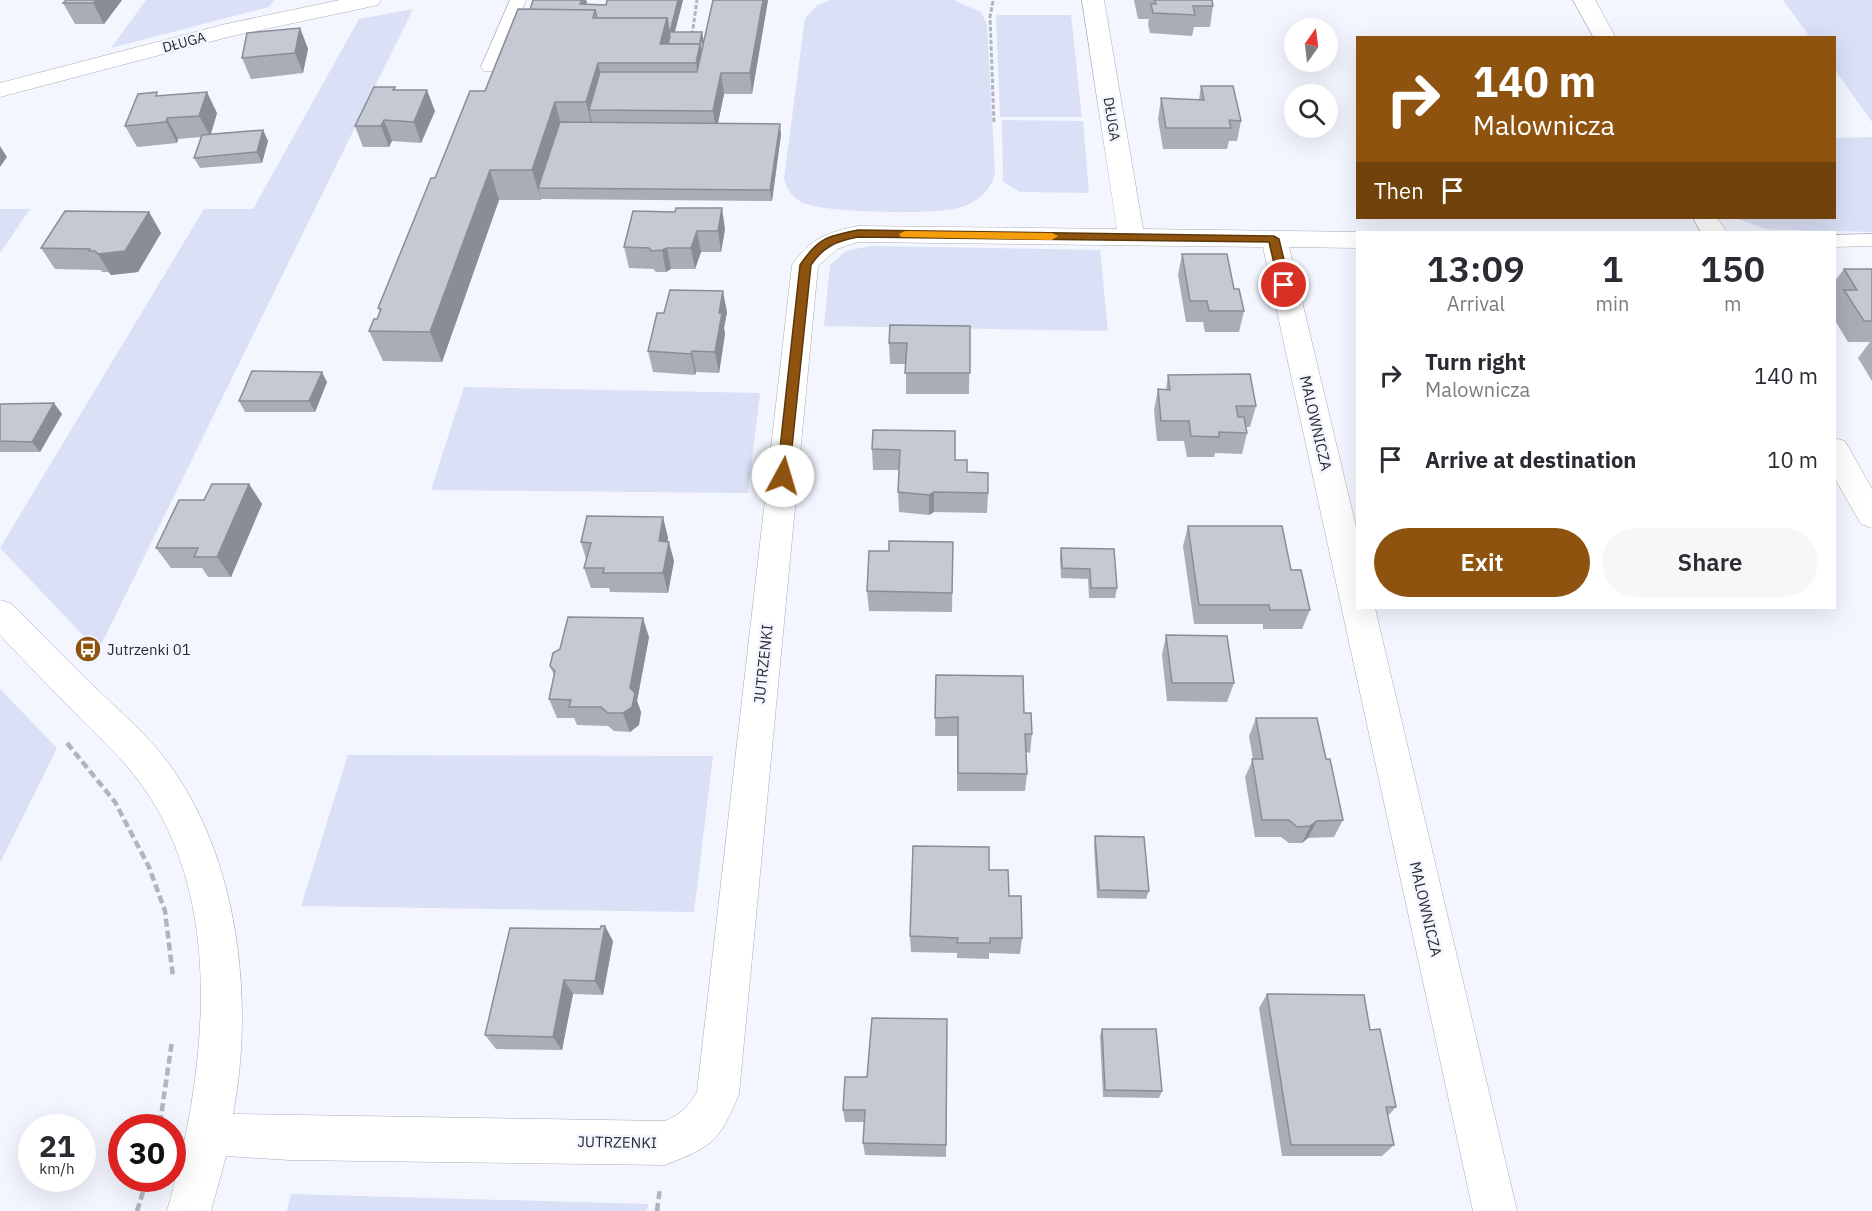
<!DOCTYPE html>
<meta charset="utf-8">
<style>
body{margin:0;font-family:"IBM Plex Sans",sans-serif;background:#f7f7f7;color:#2b2b33;height:100vh;display:flex;flex-direction:column;font-size:22px;white-space:nowrap}
*{box-sizing:border-box;margin:0}
p{font-size:20px;color:#7c7c81}
.icon{flex:none;width:33px;height:33px;fill:none;stroke:currentColor;stroke-width:2;stroke-linecap:round;stroke-linejoin:round}
.map{position:relative;flex:1;overflow:hidden}
.drawer{position:absolute;left:1356px;top:231px;width:480px;height:378px;display:flex;flex-direction:column;background:#fff;border-radius:0px;box-shadow:0 6px 24px #0002}
.drawer>*{flex:none}
.guide{position:absolute;left:1356px;top:36px;width:480px;height:183px;border-radius:0px;box-shadow:0 6px 24px #0002;background:#8e540f;color:#fff;overflow:hidden}
.needle{width:39px;rotate:14deg}
.fabs{position:absolute;left:1284px;top:18px;display:grid;gap:12px}
.fabs a{display:grid;place-items:center;width:54px;height:54px;border-radius:50%;background:#fff;box-shadow:0 6px 24px #0002;font-size:30px}
.speed{position:absolute;left:18px;top:1114px;display:flex;gap:12px;font-size:30px;font-weight:700;text-align:center}
.speed>*{display:grid;place-content:center;width:78px;height:78px;border-radius:50%;background:#fff;box-shadow:0 6px 24px #0002;line-height:1}
.speed small{font-size:15px;font-weight:400}
.speed .limit{border:9px solid #d22;background:#fff;color:#111}
.pin{position:absolute;display:grid;place-items:center;width:51px;height:51px;color:#fff;margin:-26px;border:3px solid #fff;border-radius:50%;box-shadow:0 2px 6px #0007}
.me{position:absolute;width:66px;margin:-33px;rotate:6deg;stroke-linejoin:round;filter:drop-shadow(0 0 4px #0008)}
.turn{display:flex;align-items:center;gap:21px;height:126px;padding:0 18px;font-size:27px}
.turn .icon{width:78px;height:78px;stroke-width:2.5}
.turn b{display:block;font-size:42px;line-height:51px}
.then{display:flex;align-items:center;height:57px;padding:0 18px;background:#0003;gap:12px;font-size:22px}
.eta{display:flex;justify-content:space-evenly;align-items:center;height:102px;text-align:center}
.eta b{font-size:36px;font-weight:600;line-height:42px}
.primary-button{display:flex;gap:12px;margin-top:auto;padding:12px 18px}
.primary-button a{flex:1;height:69px;border-radius:36px;background:#8e540f;color:#fff;font-size:24px;font-weight:600;line-height:69px;text-align:center}
.primary-button a+a{background:#f7f7f7;color:#2b2b33}
ul{padding:0;list-style:none}
li{display:flex;align-items:center;gap:18px;height:84px;padding:0 18px}
li div{flex:1}
li b{display:block;font-size:22px}
li em{font-style:normal}
.map>svg:first-child{display:block}
.green{fill:#dae0f6}
.lines{fill:none;stroke-linecap:round;stroke-linejoin:round}
.service-casing{stroke:#a8abb6;stroke-width:1}
.minor-casing{stroke:#a8abb6;stroke-width:1}
.tertiary-casing{stroke:#a8abb6;stroke-width:1}
.path-far1{stroke:#b2b4bc;stroke-width:3;stroke-dasharray:4.5 2;stroke-linecap:butt}
.path{stroke:#b2b4bc;stroke-width:4.5;stroke-dasharray:8 4;stroke-linecap:butt}
.service{fill:#fff;fill-rule:evenodd}
.minor{fill:#fff;fill-rule:evenodd}
.tertiary{fill:#fff;fill-rule:evenodd}
.wall{fill:#a9adb6}
.shaded-wall{fill:#8a8d94}
.building{fill:#c5c9d4;stroke:#8a8d94;stroke-width:1.5}
.route{fill:#8e540f;stroke:#5c370a;stroke-width:1.5}
.slow{fill:#f59e0b}
.labels{text-anchor:middle;dominant-baseline:central;stroke-width:5;stroke-linejoin:round;paint-order:stroke}
.far-street-label{font-size:14px;fill:#2b2c30;stroke:#f3f6ff}
.street-label{font-size:15px;fill:#2b2c30;stroke:#f3f6ff}
.poi-label{font-size:15px;fill:#2b2c30;stroke:#f3f6ff;text-anchor:start}
</style>
<div class="map">
<svg width="1872" height="1211" viewBox="0 0 1872 1211">
<rect width="100%" height="100%" fill="#f3f6ff"/>
<!-- green -->
<g class="green">
<polygon points="146,0 274,0 269,7 111,48"/>
<path d="M 831,0 L 953,0 L 981,12 L 987,25 L 995,172 C 993,190 975,204 958,208 C 932,215 827,213 803,203 C 793,198 787,190 784,179 L 805,18 L 818,5 Z"/>
<polygon points="1783,0 1872,0 1872,122 1835,70 1834,38 1810,37"/>
<polygon points="413,9 98,651 0,548 204,209 253,209 359,19"/>
<polygon points="996,15 1071,15 1082,117 1000,117"/>
<polygon points="1002,120 1083,121 1089,193 1020,192 1003,182"/>
<polygon points="1872,137 1872,232 1764,229 1736,218 1834,218 1835,138"/>
<polygon points="0,209 30,209 0,253"/>
<polygon points="870,246 1100,250 1108,331 824,326 830,265 846,251"/>
<polygon points="464,387 760,393 748,493 431,490"/>
<polygon points="0,689 57,748 0,863"/>
<polygon points="348,755 713,756 694,912 301,906"/>
<polygon points="291,1194 648,1204 647,1211 287,1211"/>
</g>
<g class="lines">
<defs>
<g id="service">
<polygon points="510,0 526,0 499,67 496,71 484,71 481,67"/>
<polygon points="1872,234 1872,246 1834,247 1834,235"/>
</g>
<g id="minor">
<path d="M 1082,0 L 1104,0 L 1143,229 L 1361,232 L 1358,232 L 1358,248 L 1289,247 L 1358,535 L 1358,608 L 1375,608 L 1517,1211 L 1473,1211 L 1263,247 L 858,242 L 837,249 L 818,266 L 739,1094 C 719,1142 713,1146 665,1165 L 290,1160 L 226,1156 L 211,1211 L 167,1211 C 205,1077 228,904 141,784 C 122,758 98,736 76,714 C 50,688 25,661 0,635 L 0,600 L 12,604 C 42,634 71,665 102,694 C 124,715 147,735 166,760 C 238,854 255,999 233,1114 L 665,1121 C 680,1115 689,1106 697,1092 L 792,265 C 809,239 828,232 858,226 L 1117,229 Z"/>
<polygon points="1573,0 1595,0 1616,38 1594,38"/>
<polygon points="1693,218 1717,218 1727,232 1701,232"/>
<polygon points="1834,438 1845,441 1872,489 1872,528 1861,524 1834,477"/>
</g>
<polygon id="tertiary" points="340,0 381,0 378,5 228,37 0,97 0,83 226,24"/>
</defs>
<!-- service casing -->
<use href="#service" class="service-casing"/>
<!-- minor casing -->
<use href="#minor" class="minor-casing"/>
<!-- tertiary casing -->
<use href="#tertiary" class="tertiary-casing"/>
<!-- path-far1 -->
<g class="path-far1">
<polyline points="993,1 990,17 994,123"/>
<polyline points="692,35 697,0"/>
</g>
<!-- path -->
<g class="path">
<polyline points="67,743 115,802 149,867 165,911 173,977"/>
<polyline points="160,1123 172,1041"/>
<polyline points="137,1211 147,1179"/>
<polyline points="657,1211 660,1188"/>
</g>
<!-- service -->
<use href="#service" class="service"/>
<!-- minor -->
<use href="#minor" class="minor"/>
<!-- tertiary -->
<use href="#tertiary" class="tertiary"/>
</g>
<!-- wall -->
<g class="wall">
<polygon points="66,0 122,0 104,24 75,24 63,3"/>
<polygon points="607,0 683,0 675,32 704,42 713,0 768,0 752,94 724,94 718,123 781,134 772,201 541,199 541,200 499,200 442,362 383,361 369,331 377,319 380,312 378,308 435,178 530,10 587,2 586,4 606,5"/>
<polygon points="1134,0 1212,0 1213,6 1210,27 1194,27 1192,36 1150,33 1148,24 1149,19 1138,19"/>
<polygon points="300,28 308,49 303,73 251,79 242,58"/>
<polygon points="1201,86 1241,121 1237,141 1229,141 1227,149 1163,149 1158,119 1161,98 1199,100"/>
<polygon points="395,87 396,90 435,111 421,143 392,141 389,147 363,147 355,126"/>
<polygon points="159,96 217,113 211,134 263,130 268,141 262,163 200,168 194,158 201,137 178,139 177,143 137,147 125,126"/>
<polygon points="633,211 725,229 721,252 701,252 695,269 671,269 666,272 656,272 653,269 629,268 624,247"/>
<polygon points="149,212 161,233 138,272 111,275 108,272 102,272 101,270 55,269 41,248"/>
<polygon points="1182,254 1234,289 1244,311 1239,332 1205,332 1203,322 1186,322 1178,275"/>
<polygon points="1844,269 1872,269 1872,381 1858,358 1870,342 1848,342 1834,319 1834,304 1836,301 1834,298 1834,282"/>
<polygon points="727,312 724,328 725,334 719,373 696,372 695,375 653,372 648,351 664,313"/>
<polygon points="970,326 969,394 906,394 906,364 890,364 889,343"/>
<polygon points="1168,375 1256,406 1250,427 1246,427 1247,433 1242,454 1215,453 1214,457 1187,457 1184,441 1157,441 1154,410 1158,389 1166,389"/>
<polygon points="327,382 315,412 245,412 239,401"/>
<polygon points="0,405 62,414 40,452 0,452"/>
<polygon points="873,430 955,460 988,493 987,513 934,512 929,515 899,512 898,492 899,470 873,470 872,449"/>
<polygon points="249,484 262,504 231,577 208,577 202,568 171,568 156,548 204,500"/>
<polygon points="1188,526 1291,570 1310,610 1302,629 1263,629 1263,624 1194,624 1183,546"/>
<polygon points="668,537 668,542 674,561 668,593 610,592 609,588 591,588 584,568 586,559 581,542"/>
<polygon points="953,542 952,612 869,611 867,591 889,551"/>
<polygon points="1061,548 1117,588 1115,598 1089,598 1088,579 1061,578 1060,558"/>
<polygon points="1166,635 1234,683 1227,702 1167,701 1162,655"/>
<polygon points="649,637 637,701 641,712 639,725 630,732 614,731 608,726 577,725 574,718 557,718 549,699 554,675 550,666"/>
<polygon points="936,675 1024,713 1032,734 1030,753 1026,752 1027,774 1025,791 957,791 957,736 935,736"/>
<polygon points="1256,718 1326,759 1343,820 1334,837 1308,838 1302,843 1289,843 1281,837 1255,837 1245,777 1253,759 1249,736"/>
<polygon points="1095,836 1149,891 1146,899 1097,898 1094,845"/>
<polygon points="989,870 1009,896 1022,938 1020,954 989,953 989,959 957,958 957,953 911,952 910,936"/>
<polygon points="613,941 603,995 573,994 562,1050 496,1049 485,1035"/>
<polygon points="1267,994 1370,1030 1396,1107 1388,1116 1394,1145 1382,1156 1282,1156 1259,1008"/>
<polygon points="947,1019 946,1157 865,1155 863,1143 864,1122 845,1122 843,1110"/>
<polygon points="1102,1029 1162,1091 1159,1098 1103,1097 1100,1036"/>
</g>
<!-- shaded-wall -->
<g class="shaded-wall">
<polygon points="96,0 122,0 104,24 93,3"/>
<polygon points="582,0 586,0 587,2 583,15 580,4"/>
<polygon points="678,0 683,0 672,42 670,32"/>
<polygon points="763,0 768,0 752,94 750,73"/>
<polygon points="667,18 672,48 660,44"/>
<polygon points="300,28 308,49 303,73 295,53"/>
<polygon points="702,32 704,42 700,42"/>
<polygon points="700,44 702,63 701,93 696,63"/>
<polygon points="598,63 605,92 589,110 594,131 593,132 586,102"/>
<polygon points="721,73 724,94 716,132 713,111"/>
<polygon points="427,90 435,111 421,143 414,122"/>
<polygon points="207,92 217,113 210,136 199,116"/>
<polygon points="555,102 563,132 538,188 541,199 541,200 532,170"/>
<polygon points="167,118 178,139 177,143 166,122"/>
<polygon points="384,120 392,141 389,147 381,126"/>
<polygon points="780,124 781,134 772,201 770,190"/>
<polygon points="263,130 268,141 262,163 257,152"/>
<polygon points="0,146 7,157 0,167"/>
<polygon points="490,170 499,200 442,362 430,332"/>
<polygon points="722,208 725,229 721,252 718,231"/>
<polygon points="149,212 161,233 138,272 111,275 98,254"/>
<polygon points="697,231 701,252 695,269 691,248"/>
<polygon points="667,248 671,269 666,272 662,250"/>
<polygon points="723,291 727,312 724,328 725,334 719,373 715,352 719,313"/>
<polygon points="692,351 696,372 695,375 691,354"/>
<polygon points="322,372 327,382 315,412 309,401"/>
<polygon points="54,403 62,414 40,452 32,442"/>
<polygon points="249,484 262,504 231,577 217,557"/>
<polygon points="934,492 934,512 929,515 929,495"/>
<polygon points="663,517 668,537 664,561 659,541"/>
<polygon points="669,542 674,561 668,593 663,573"/>
<polygon points="643,618 649,637 637,701 641,712 639,725 630,732 623,713 630,688"/>
<polygon points="1317,821 1308,838 1302,843 1310,826"/>
<polygon points="605,926 613,941 603,995 595,981"/>
<polygon points="564,980 573,994 562,1050 553,1037"/>
</g>
<!-- building -->
<g class="building">
<polygon points="66,0 96,0 93,3 63,3"/>
<polygon points="533,0 582,0 580,4 606,5 607,0 678,0 670,32 702,32 700,42 704,42 701,55 700,44 668,44 670,37 667,18 597,18 595,10 530,10"/>
<polygon points="713,0 763,0 750,73 721,73 713,111 589,110 600,72 697,72"/>
<polygon points="1155,0 1212,0 1213,6 1193,6 1195,15 1153,13 1151,4 1156,4"/>
<polygon points="518,9 595,10 593,18 667,18 660,44 700,44 696,63 598,63 586,102 555,102 532,170 490,170 430,332 369,331 374,319 377,319 381,309 378,308 431,178 435,178 470,91 485,91"/>
<polygon points="300,28 295,53 242,58 247,33"/>
<polygon points="1201,86 1233,86 1241,121 1229,120 1231,128 1166,128 1161,98 1204,100"/>
<polygon points="374,87 395,87 393,90 427,90 414,122 384,120 381,126 355,126"/>
<polygon points="157,92 156,96 207,92 199,116 167,118 166,122 125,126 138,94"/>
<polygon points="560,122 780,124 770,190 538,188"/>
<polygon points="263,130 257,152 194,158 202,135"/>
<polygon points="676,208 722,208 718,231 697,231 691,248 667,248 662,250 652,251 649,248 624,247 633,211 675,212"/>
<polygon points="65,211 149,212 125,251 98,254 95,251 89,251 90,249 41,248"/>
<polygon points="1182,254 1227,254 1234,289 1239,289 1244,311 1209,311 1207,301 1190,301"/>
<polygon points="1844,269 1872,269 1872,321 1864,321 1844,290 1857,290"/>
<polygon points="670,290 723,291 719,313 722,313 715,352 692,351 691,354 648,351 657,313 664,313"/>
<polygon points="890,325 970,326 970,373 905,373 907,343 889,343"/>
<polygon points="252,371 322,372 309,401 239,401"/>
<polygon points="1250,374 1256,406 1236,406 1238,417 1244,417 1247,433 1219,432 1219,437 1191,436 1189,421 1161,421 1158,389 1170,390 1168,375"/>
<polygon points="54,403 32,442 0,441 0,405 1,404"/>
<polygon points="873,430 955,431 955,460 967,460 967,472 988,473 988,493 934,492 929,495 898,492 900,450 872,449"/>
<polygon points="212,484 249,484 217,557 194,557 198,548 156,548 179,500 204,500"/>
<polygon points="587,516 663,517 659,541 669,542 663,573 603,573 604,568 584,568 591,543 581,542"/>
<polygon points="1188,526 1282,526 1291,570 1301,570 1310,610 1270,610 1269,605 1199,605"/>
<polygon points="889,541 953,542 952,593 867,591 869,551 889,551"/>
<polygon points="1061,548 1114,549 1117,588 1091,588 1090,569 1062,568"/>
<polygon points="568,617 643,618 630,688 635,693 632,707 623,713 608,713 601,707 569,707 571,700 549,699 555,671 550,666 553,653 560,649"/>
<polygon points="1166,635 1227,636 1234,683 1172,683"/>
<polygon points="936,675 1023,676 1024,713 1031,713 1032,734 1025,734 1027,774 958,773 958,717 935,718"/>
<polygon points="1256,718 1317,718 1326,759 1330,759 1343,820 1317,821 1310,826 1297,827 1289,820 1262,820 1252,759 1263,759"/>
<polygon points="1095,836 1144,837 1149,891 1099,890"/>
<polygon points="913,846 989,847 989,870 1008,870 1009,896 1021,896 1022,938 990,938 990,943 957,943 958,938 910,936"/>
<polygon points="601,926 605,926 595,981 564,980 553,1037 485,1035 510,928 600,929"/>
<polygon points="1267,994 1364,995 1370,1030 1380,1029 1396,1107 1386,1107 1394,1145 1291,1145"/>
<polygon points="872,1018 947,1019 946,1145 863,1143 865,1110 843,1110 845,1077 867,1077"/>
<polygon points="1102,1029 1156,1029 1162,1091 1105,1090"/>
</g>
<!-- route -->
<path class="route" d="M 858,230 L 1274,236 L 1279,239 L 1290,285 L 1284,289 L 1279,285 L 1269,242 L 858,237 C 836,241 823,247 811,265 L 789,476 L 783,480 L 779,479 L 777,476 L 800,265 C 818,238 827,236 858,230 Z"/>
<!-- slow -->
<polygon class="slow" points="905,231 1052,233 1058,236 1052,240 901,237 899,234"/>
<!-- icons -->
<defs>
<symbol id="bus-disc" viewBox="-11 -11 22 22"><circle r="9.5" fill="#8e540f" stroke="#f3f6ff"/><path d="M-5-6H5V4H4V6H2V4H-2V6H-4V4H-5ZM-3.5-4V0h7V-4ZM-3.5 1.2v1.5H-2V1.2ZM2 1.2v1.5H3.5V1.2Z" fill="#fff"/></symbol>
</defs>
<g fill-rule="evenodd">
<use href="#bus-disc" x="73" y="634" width="30" height="30"/>
</g>
<g class="labels">
<!-- far-street labels -->
<g class="far-street-label">
<text transform="translate(184 42) rotate(-15)">DŁUGA</text>
<text transform="translate(1112 119) rotate(81)">DŁUGA</text>
</g>
<!-- street labels -->
<g class="street-label">
<text transform="translate(1316 423) rotate(77)">MALOWNICZA</text>
<text transform="translate(763 664) rotate(-84)">JUTRZENKI</text>
<text transform="translate(1426 909) rotate(77)">MALOWNICZA</text>
<text transform="translate(617 1142) rotate(1)">JUTRZENKI</text>
</g>
<!-- poi labels -->
<g class="poi-label">
<text x="107" y="649">Jutrzenki 01</text>
</g>
</g>
</svg>
<div class="fabs">
<a><svg class="needle" viewBox="-14 -14 28 28"><path d="M0-13l5 13h-10z" fill="#e53935"/><path d="M0 13l5-13h-10z" fill="#7c7c81"/></svg></a>
<a><svg class="icon" aria-label="search" viewBox="0 0 24 24"><circle cx="10" cy="10" r="6"/><path d="M15 15l6 6"/></svg></a>
</div>
<div class="speed"><div>21<small>km/h</small></div><div class="limit">30</div></div>
<div class="pin" style="left:1284px;top:285px;background:#d93025"><svg class="icon" aria-label="arrive" viewBox="0 0 24 24"><path d="M6 21V4h12l-3 4 3 4H6"/></svg></div>
<svg class="me" style="left:783px;top:476px" viewBox="-20 -20 40 40"><circle r="19" fill="#fff"/><path d="M0-13L10 11 0 6-10 11z" fill="#8e540f"/></svg>
<div class="guide">
<div class="turn"><svg class="icon" aria-label="right" viewBox="0 0 24 24"><path d="M7 20v-9h11M14 6l5 5-5 5"/></svg><div><b>140 m</b>Malownicza</div></div>
<div class="then">Then<svg class="icon" aria-label="arrive" viewBox="0 0 24 24"><path d="M6 21V4h12l-3 4 3 4H6"/></svg></div>
</div>
<section class="drawer">
<div class="eta">
<div><b>13:09</b><p>Arrival</p></div>
<div><b>1</b><p>min</p></div>
<div><b>150</b><p>m</p></div>
</div>
<ul>
<li><svg class="icon" aria-label="right" viewBox="0 0 24 24"><path d="M7 20v-9h11M14 6l5 5-5 5"/></svg><div><b>Turn right</b><p>Malownicza</p></div><em>140 m</em></li>
<li><svg class="icon" aria-label="arrive" viewBox="0 0 24 24"><path d="M6 21V4h12l-3 4 3 4H6"/></svg><div><b>Arrive at destination</b></div><em>10 m</em></li>
</ul>
<div class="primary-button"><a>Exit</a><a>Share</a></div>
</section>
</div>
